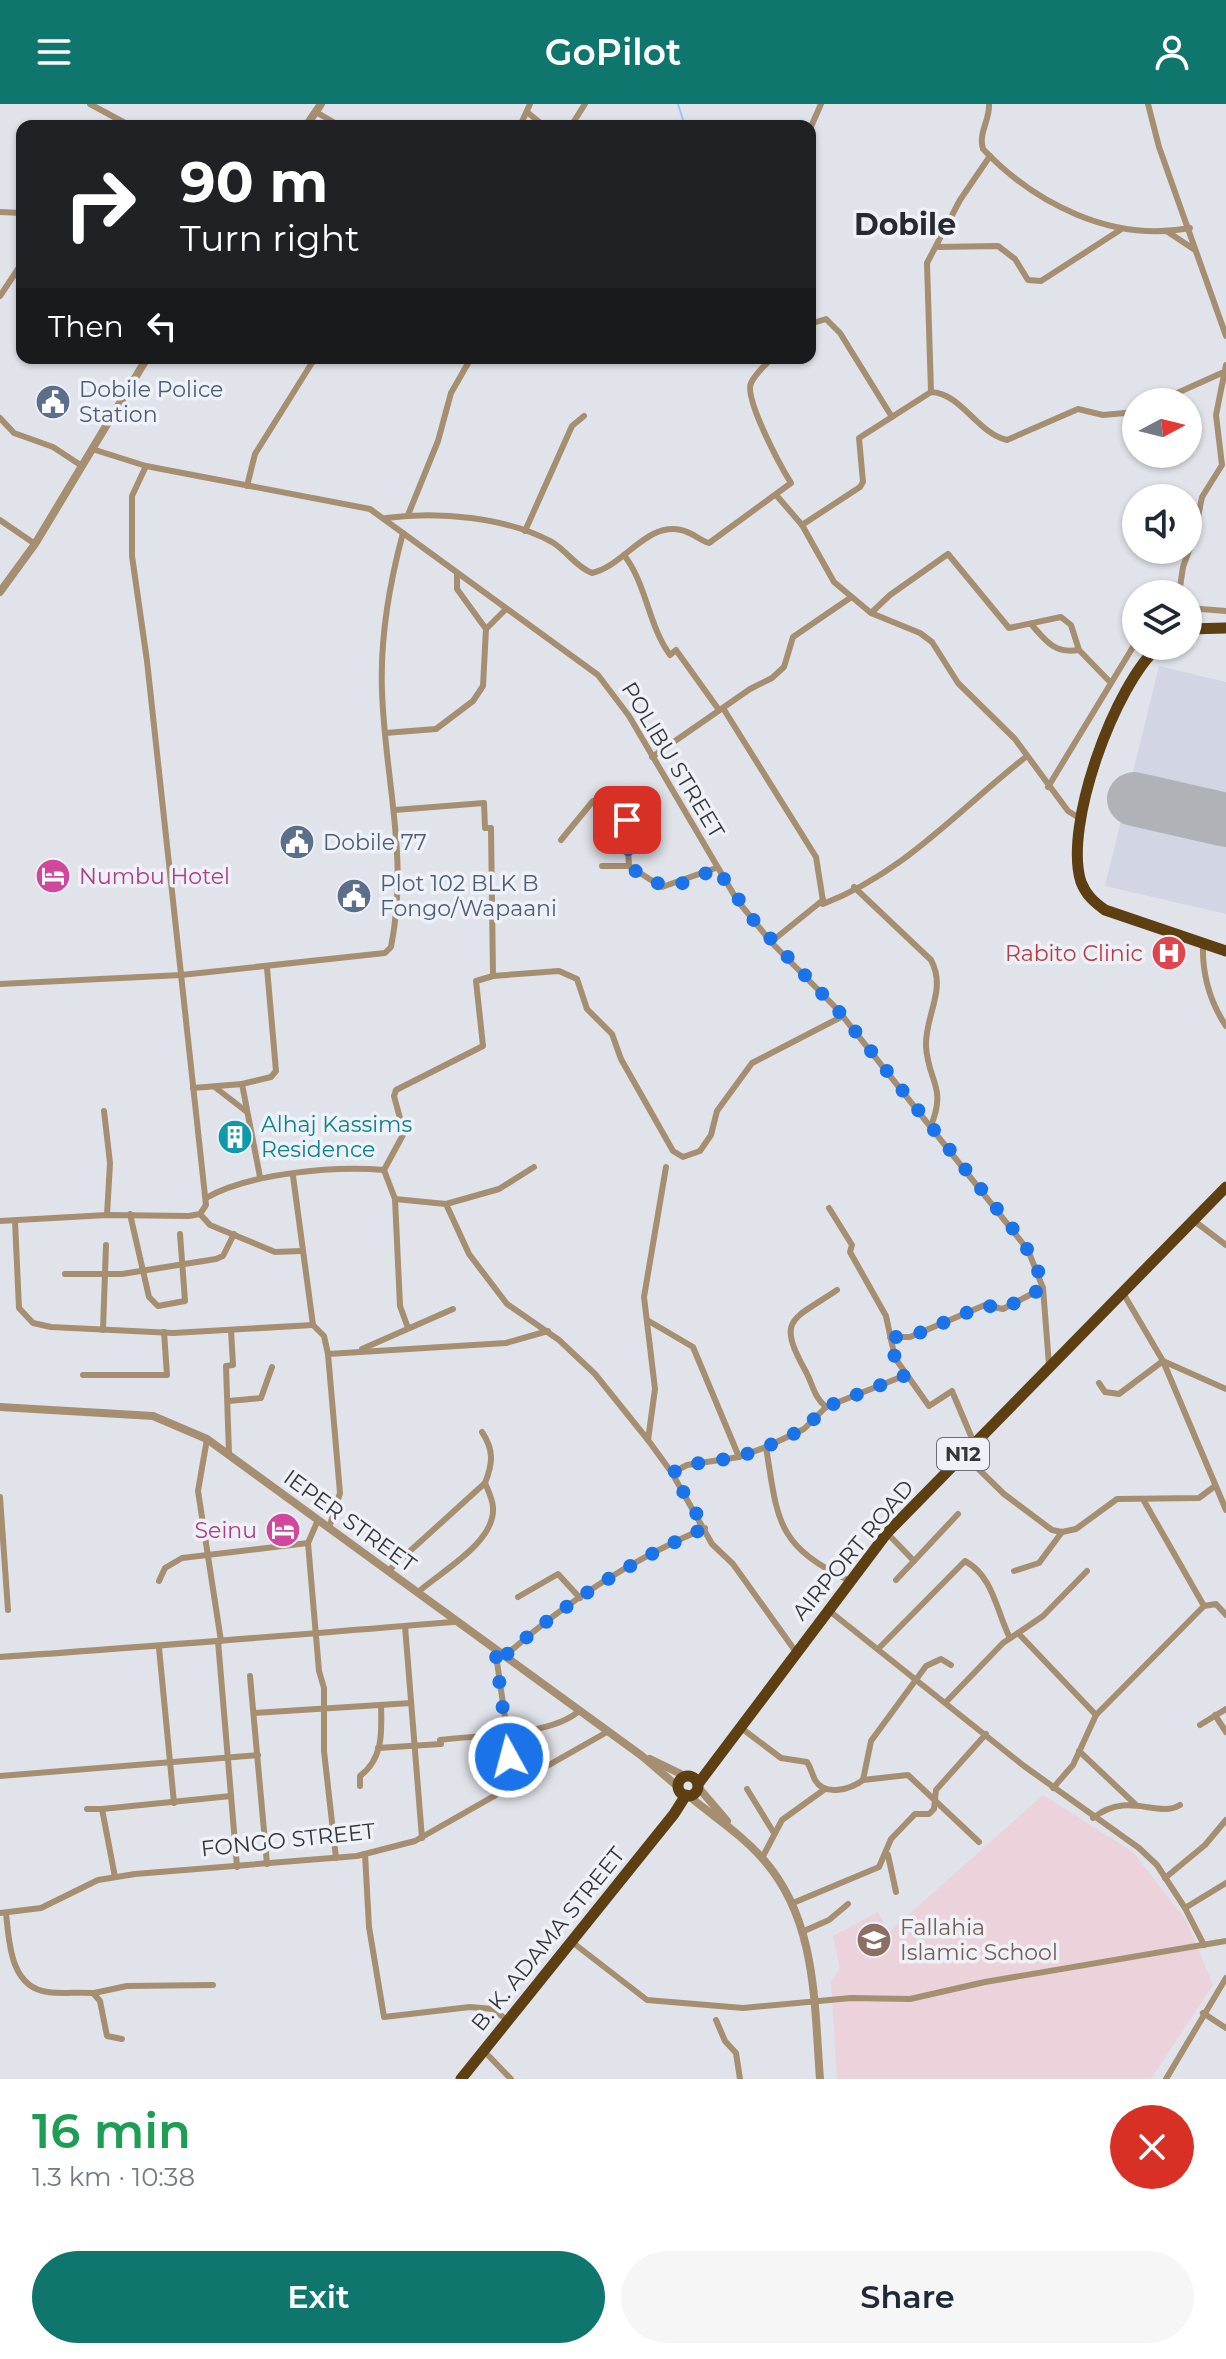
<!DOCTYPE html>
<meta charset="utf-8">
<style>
body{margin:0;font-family:Montserrat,sans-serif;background:#f6f6f7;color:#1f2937;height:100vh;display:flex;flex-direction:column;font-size:30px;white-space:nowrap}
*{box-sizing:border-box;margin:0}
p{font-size:26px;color:#747a83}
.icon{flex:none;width:44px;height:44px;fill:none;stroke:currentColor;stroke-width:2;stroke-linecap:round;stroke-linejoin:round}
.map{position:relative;height:1975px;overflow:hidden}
.details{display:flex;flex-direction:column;background:#fff;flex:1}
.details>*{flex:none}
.top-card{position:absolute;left:16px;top:16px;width:800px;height:244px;border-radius:16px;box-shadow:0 2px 6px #0004;background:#202124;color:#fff;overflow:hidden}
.needle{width:52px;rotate:83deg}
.fabs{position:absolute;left:1122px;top:284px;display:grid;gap:16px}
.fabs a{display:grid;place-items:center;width:80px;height:80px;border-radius:50%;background:#fff;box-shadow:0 2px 6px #0004;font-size:40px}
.pin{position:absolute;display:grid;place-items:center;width:68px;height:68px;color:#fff;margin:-34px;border-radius:16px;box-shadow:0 4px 12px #0006}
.me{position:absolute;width:88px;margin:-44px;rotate:353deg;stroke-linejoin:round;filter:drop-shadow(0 0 6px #0008)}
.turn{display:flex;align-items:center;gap:28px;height:168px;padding:0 32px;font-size:36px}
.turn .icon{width:104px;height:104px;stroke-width:2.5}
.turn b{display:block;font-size:56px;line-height:68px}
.then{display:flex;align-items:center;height:76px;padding:0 32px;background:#0003;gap:16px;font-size:30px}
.round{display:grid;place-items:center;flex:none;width:84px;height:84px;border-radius:42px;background:#f6f6f7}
.head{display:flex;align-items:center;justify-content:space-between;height:136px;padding:0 32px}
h1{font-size:48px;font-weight:600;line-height:60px;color:#1e9e55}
.cta{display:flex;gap:16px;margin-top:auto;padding:16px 32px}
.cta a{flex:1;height:92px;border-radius:48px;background:#0f766e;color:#fff;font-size:32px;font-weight:600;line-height:92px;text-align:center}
.cta a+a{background:#f6f6f7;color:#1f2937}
header{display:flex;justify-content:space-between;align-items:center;height:104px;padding:0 32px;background:#0f766e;color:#fff;font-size:36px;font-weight:600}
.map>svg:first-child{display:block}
.built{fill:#d2d6e4}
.education{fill:#ebd2db}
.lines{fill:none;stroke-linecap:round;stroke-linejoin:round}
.stream{stroke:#a0c1fb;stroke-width:2}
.runway{stroke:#b0b2b8;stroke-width:54}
.minor{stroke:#a68e71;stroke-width:6}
.tertiary{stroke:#a68e71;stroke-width:8}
.trunk{stroke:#5e3f12;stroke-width:11}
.route{stroke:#1a73e8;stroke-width:14;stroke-dasharray:0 25.2}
.labels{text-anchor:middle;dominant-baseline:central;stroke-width:7;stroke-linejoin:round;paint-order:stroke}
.shield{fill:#eef1f7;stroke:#6c6e71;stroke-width:2}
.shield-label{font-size:20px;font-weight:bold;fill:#353638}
.service-label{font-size:22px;fill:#4e5e75;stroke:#eef1f7;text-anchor:start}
.street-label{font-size:22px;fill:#353638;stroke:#eef1f7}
.hotel-label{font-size:22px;fill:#b23c85;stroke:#eef1f7;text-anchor:start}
.health-label{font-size:22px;fill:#be3a42;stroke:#eef1f7;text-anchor:end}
.culture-label{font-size:22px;fill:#0d838f;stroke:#eef1f7;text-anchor:start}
.education-label{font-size:22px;fill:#785e54;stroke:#eef1f7;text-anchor:start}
.district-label{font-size:30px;font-weight:bold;fill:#292a2f;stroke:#eef1f7}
</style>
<header><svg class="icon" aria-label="menu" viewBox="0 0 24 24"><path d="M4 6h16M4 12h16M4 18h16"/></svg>GoPilot<svg class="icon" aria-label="person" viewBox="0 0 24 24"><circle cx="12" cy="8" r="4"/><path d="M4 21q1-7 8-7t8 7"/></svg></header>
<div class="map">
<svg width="1226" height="1975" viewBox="0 0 1226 1975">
<rect width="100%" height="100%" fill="#e1e3ea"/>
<!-- built -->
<polygon class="built" points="1159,562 1226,578 1226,810 1105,782"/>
<!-- education -->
<polygon class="education" points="1043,1691 1133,1748 1186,1816 1213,1881 1151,1975 837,1975 831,1877 840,1865 833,1832 878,1808 889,1828"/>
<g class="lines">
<!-- stream -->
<polyline class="stream" points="678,0 685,22"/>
<!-- runway -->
<polyline class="runway" points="1134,695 1226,716"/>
<!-- minor -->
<g class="minor">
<polyline points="90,0 127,20"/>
<path d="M 989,0 C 990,16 978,29 983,45 C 1035,100 1113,139 1190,124"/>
<polyline points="1148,0 1159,43 1226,232"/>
<polyline points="316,8 340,22"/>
<polyline points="527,8 544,22"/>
<polyline points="520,22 530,0"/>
<polyline points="571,22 585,0"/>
<polyline points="810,25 821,0"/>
<polyline points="0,108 22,109"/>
<polyline points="1168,128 1195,146"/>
<polyline points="937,143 998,142 1015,155 1028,176 1041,177 1120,126"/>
<polyline points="0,192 22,159"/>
<polyline points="810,220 826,215 840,229 892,313"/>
<polyline points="931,288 927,159 960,96 990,52"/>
<polyline points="1157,298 1224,268"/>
<polyline points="0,314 14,329 53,343 82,362"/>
<polyline points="92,345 146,362 370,405 598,571 629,612 737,796 771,838 837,905 1028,1146 1043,1184 1049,1261"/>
<polyline points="247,382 255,350 315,254"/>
<polyline points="777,392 802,421 834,478 871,509 920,529 932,538 958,579 1015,635 1068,707 1081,715"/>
<polyline points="408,411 438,337 451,289 471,254"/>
<path d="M 386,414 C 438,407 506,413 552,438 C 567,447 576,463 592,469 C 624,462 646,418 681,426 C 692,428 699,436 709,439 L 791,379 C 781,363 744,295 751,279 C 755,270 765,261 772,254"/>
<polyline points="0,416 35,440"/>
<path d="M 802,421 L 860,383 L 863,378 L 859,334 L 931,288 C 961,289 978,330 1007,336 L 1078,305 L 1103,311 L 1136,308"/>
<polyline points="525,427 572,322 584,312"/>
<path d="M 624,451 C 647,481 648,521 670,551 L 676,546 L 719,606"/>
<polyline points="457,470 457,485 486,525"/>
<polyline points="1179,490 1183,463 1194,433 1202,393 1222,361 1216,311 1226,261"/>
<polyline points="1188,504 1226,507"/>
<polyline points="871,509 890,491 948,450 1009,524 1061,513 1071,521 1079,546 1111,579"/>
<path d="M 1031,520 C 1046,537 1054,550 1079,546"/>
<polyline points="723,604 816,753 823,797"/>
<polyline points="385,629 436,625 473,597 483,582 486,525 505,506"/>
<polyline points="652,653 750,585 772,574 784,563 793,533 850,494"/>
<polyline points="1048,683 1136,538"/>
<polyline points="561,736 593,697 625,694 629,762"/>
<polyline points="602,762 629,762 662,783 716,764"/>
<path d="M 854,783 L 931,856 C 947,886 925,911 926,942 C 928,978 947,982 931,1022"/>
<path d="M 771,838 L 823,796 L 823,800 C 906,768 959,705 1027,652"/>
<path d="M 1203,840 C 1202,869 1210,898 1226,922"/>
<polyline points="493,872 559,867 577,875 587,905 612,930 621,955 673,1047 683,1053 700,1047 711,1031 717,1007 752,959 843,912"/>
<path d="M 0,880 L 181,871 L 385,849 L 391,843 C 409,752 385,677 382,587 C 380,533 389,481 403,429"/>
<polyline points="242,980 271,973 276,967 267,864"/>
<polyline points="193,984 242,980 260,1073"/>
<polyline points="216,984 247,1008"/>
<polyline points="104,1007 110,1059 107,1111"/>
<polyline points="384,1066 395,1095 446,1100 469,1150 507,1200 559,1236 595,1270 648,1336 672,1369 712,1440 733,1460 796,1548"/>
<polyline points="293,1072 313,1221 324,1232 328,1250"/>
<path d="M 206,1094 C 249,1069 334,1062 384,1066 L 404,1029 L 394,992 L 396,986 L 483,942 L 476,877 L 493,872 L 491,724 L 485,724 L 484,699 L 395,706"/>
<polyline points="395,1095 400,1202 408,1224"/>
<polyline points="446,1100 499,1085 534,1063"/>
<polyline points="829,1104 852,1141 850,1148 886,1212 895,1254 929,1302 952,1287 974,1339"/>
<polyline points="130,1110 149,1193 158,1202 185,1197 180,1130"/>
<polyline points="200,1110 210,1121 275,1148 302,1147"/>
<polyline points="1193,1116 1226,1141"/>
<polyline points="0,1117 107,1111 189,1112 200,1110 206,1101 147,557 132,452 132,392 146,362"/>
<polyline points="15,1117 19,1204 33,1219 51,1223 173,1229 313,1221"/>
<polyline points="65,1170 122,1170 216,1155 223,1152 234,1130"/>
<polyline points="1123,1189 1163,1257 1226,1406"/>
<polyline points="647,1216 693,1243 739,1353"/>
<polyline points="103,1226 106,1141"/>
<polyline points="890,1233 910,1233 985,1201 1003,1205 1043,1184"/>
<polyline points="362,1245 453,1205"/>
<polyline points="83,1271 167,1271 164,1228"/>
<polyline points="1099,1279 1105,1288 1119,1290 1163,1257 1226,1285"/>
<polyline points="229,1297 261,1294 272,1263"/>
<path d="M 826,1303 C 813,1292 813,1280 805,1266 C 776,1214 793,1216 837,1186"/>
<polyline points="207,1335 198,1387 221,1537"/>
<polyline points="648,1336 655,1285 644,1193 666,1063"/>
<path d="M 766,1343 C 778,1418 776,1441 850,1477"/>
<polyline points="229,1350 226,1262 233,1261 231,1226"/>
<polyline points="963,1350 1004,1390 1052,1426 1062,1428 1076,1425 1117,1395 1199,1394 1215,1382"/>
<polyline points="672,1369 687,1361 739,1353 766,1343 804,1325 826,1303 906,1271"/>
<polyline points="0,1393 8,1506"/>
<polyline points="1144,1397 1204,1502"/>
<polyline points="318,1416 308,1439 319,1567 324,1584 324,1647 336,1754"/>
<polyline points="329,1424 340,1389 328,1250 506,1239 548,1227"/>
<polyline points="887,1429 914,1457 958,1410"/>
<path d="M 388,1467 L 485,1379 C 493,1359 494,1346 482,1328"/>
<polyline points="1014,1467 1039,1459 1062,1428"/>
<polyline points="896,1476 914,1457"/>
<polyline points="159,1477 165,1464 182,1454 308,1439"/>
<path d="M 417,1489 C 440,1468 495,1439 493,1404 C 493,1396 488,1386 485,1379"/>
<polyline points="518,1493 558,1470 580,1494"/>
<polyline points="827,1505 1024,1662 1139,1744 1157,1761 1185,1804 1204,1841"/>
<polyline points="405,1522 422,1734"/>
<polyline points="1018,1529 1043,1512 1087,1467"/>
<polyline points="218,1537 237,1763"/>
<polyline points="159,1544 174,1699"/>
<polyline points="495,1544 515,1683"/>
<path d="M 878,1545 L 965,1457 C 994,1473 996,1507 1010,1534"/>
<path d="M 505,1552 C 564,1499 633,1455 705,1424"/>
<path d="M 0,1553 C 151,1543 302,1530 454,1518"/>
<polyline points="250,1572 267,1760"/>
<polyline points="946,1598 1003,1539 1018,1529 1096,1611"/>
<polyline points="254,1609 411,1599"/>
<polyline points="1215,1611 1226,1628"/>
<polyline points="1200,1621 1226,1605"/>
<path d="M 740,1623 L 781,1654 L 807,1658 C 811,1664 812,1670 815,1676 C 825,1693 851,1685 863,1676 L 871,1637 L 926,1562 L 941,1555 L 951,1561"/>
<path d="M 378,1644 L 441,1640 L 440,1636 C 478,1631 551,1632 579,1607"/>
<polyline points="1079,1647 1135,1700"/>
<polyline points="0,1672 258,1651"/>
<polyline points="863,1676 908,1671 979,1738"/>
<path d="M 360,1682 L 360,1672 C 383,1655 382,1628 381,1601"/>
<polyline points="1053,1684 1073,1661 1096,1611 1204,1502 1216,1500 1226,1511"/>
<polyline points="747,1685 774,1729"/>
<polyline points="87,1705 102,1705 115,1773"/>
<polyline points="102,1705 231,1692"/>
<path d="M 1093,1714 C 1129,1686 1157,1715 1180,1701"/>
<polyline points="365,1750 369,1823 384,1913 470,1903 493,1905 508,1917"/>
<polyline points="888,1751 896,1788"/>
<polyline points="762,1754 782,1716 825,1685"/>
<polyline points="1165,1774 1205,1741 1226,1716"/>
<polyline points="793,1799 879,1763 891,1735 915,1710 929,1710 934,1705 936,1686 986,1630"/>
<polyline points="1185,1804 1226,1779"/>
<polyline points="0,1809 41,1804 98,1776 135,1770 357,1752 415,1737 607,1628"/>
<path d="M 6,1809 C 9,1837 10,1884 48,1888 C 63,1890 78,1888 93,1889 L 100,1897 L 107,1932 L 122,1935"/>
<polyline points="804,1827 829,1816 848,1800"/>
<polyline points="572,1838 647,1896 743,1904 851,1894 910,1895 985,1878 1226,1837"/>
<polyline points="94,1889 127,1882 213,1881"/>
<polyline points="1203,1909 1226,1924"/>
<polyline points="716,1916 725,1937 736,1949 740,1975"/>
<polyline points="484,1947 511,1975"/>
<polyline points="1166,1975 1226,1874"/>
</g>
<!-- tertiary -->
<g class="tertiary">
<polyline points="306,22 321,0"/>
<polyline points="0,488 35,440 147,254"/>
<polyline points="0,1303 153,1312 207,1335 642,1652 677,1682"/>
<polyline points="650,1655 685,1672"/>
<polyline points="698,1683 727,1717"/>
<path d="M 689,1692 C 714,1713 741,1730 763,1755 C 817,1816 814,1898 820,1975"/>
</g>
<!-- trunk -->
<g class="trunk">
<polyline points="1188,525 1226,524"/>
<path d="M 1159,542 C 1115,580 1063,722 1081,778 C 1086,791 1094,798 1105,806 L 1226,847"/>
<circle cx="688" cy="1682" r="10"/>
<polyline points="698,1680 887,1429 1226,1083"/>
<polyline points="461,1975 674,1710 686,1691"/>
</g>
</g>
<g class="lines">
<!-- route -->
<path class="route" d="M 509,1653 L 495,1544 L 505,1552 C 564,1499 633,1456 705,1424 L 672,1369 L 687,1361 L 739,1353 L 766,1343 L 804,1325 L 826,1303 L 906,1271 L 895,1254 L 890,1233 L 910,1233 L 985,1201 L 1003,1205 L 1043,1184 L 1036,1160 L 1021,1135 L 843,912 L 755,818 L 716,764 C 678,784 664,790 629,762 L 627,716"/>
</g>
<!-- icons -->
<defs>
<symbol id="civic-disc" viewBox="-11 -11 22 22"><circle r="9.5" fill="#5c6f8a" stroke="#eef1f7"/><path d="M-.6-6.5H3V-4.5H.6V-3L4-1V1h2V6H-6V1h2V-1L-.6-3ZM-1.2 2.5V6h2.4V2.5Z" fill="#fff"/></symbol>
<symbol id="hotel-disc" viewBox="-11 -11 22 22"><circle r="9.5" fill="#d1479c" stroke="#eef1f7"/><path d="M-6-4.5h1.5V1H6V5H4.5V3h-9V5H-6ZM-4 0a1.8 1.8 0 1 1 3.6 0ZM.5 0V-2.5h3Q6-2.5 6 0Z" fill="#fff"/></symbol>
<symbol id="hospital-disc" viewBox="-11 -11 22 22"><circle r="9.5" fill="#e0444e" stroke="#eef1f7"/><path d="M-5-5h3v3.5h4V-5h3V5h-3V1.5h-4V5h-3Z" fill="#fff"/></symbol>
<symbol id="building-disc" viewBox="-11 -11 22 22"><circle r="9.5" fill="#0f9aa8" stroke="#eef1f7"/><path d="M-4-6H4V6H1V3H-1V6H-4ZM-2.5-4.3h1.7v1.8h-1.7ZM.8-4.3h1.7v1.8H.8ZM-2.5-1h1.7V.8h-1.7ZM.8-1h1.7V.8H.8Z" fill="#fff"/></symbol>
<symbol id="school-disc" viewBox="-11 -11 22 22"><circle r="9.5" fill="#8d6e63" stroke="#eef1f7"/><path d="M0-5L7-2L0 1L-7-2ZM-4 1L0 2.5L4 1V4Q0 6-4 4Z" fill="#fff"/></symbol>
</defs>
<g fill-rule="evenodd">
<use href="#civic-disc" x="33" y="278" width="40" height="40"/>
<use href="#civic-disc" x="277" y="718" width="40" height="40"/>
<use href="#hotel-disc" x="33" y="752" width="40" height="40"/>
<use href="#civic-disc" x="334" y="772" width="40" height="40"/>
<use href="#hospital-disc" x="1149" y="829" width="40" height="40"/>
<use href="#building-disc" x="215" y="1013" width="40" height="40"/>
<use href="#hotel-disc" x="263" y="1406" width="40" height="40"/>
<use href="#school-disc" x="854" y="1816" width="40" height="40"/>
</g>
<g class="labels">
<!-- shield labels -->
<rect class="shield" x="937" y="1334" width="52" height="32" rx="6"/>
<g class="shield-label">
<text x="963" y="1350">N12</text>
</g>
<!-- service labels -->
<g class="service-label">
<text x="79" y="285">Dobile Police<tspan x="79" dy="25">Station</tspan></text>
<text x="323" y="738">Dobile 77</text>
<text x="380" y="779">Plot 102 BLK B<tspan x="380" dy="25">Fongo/Wapaani</tspan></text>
</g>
<!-- street labels -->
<g class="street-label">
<text transform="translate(673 656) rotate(59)">POLIBU STREET</text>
<text transform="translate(350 1417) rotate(36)">IEPER STREET</text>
<text transform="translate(853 1446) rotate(-50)">AIRPORT ROAD</text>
<text transform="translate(288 1736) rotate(-6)">FONGO STREET</text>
<text transform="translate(548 1835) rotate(-51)">B. K. ADAMA STREET</text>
</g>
<!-- hotel labels -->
<g class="hotel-label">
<text x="79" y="772">Numbu Hotel</text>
<text x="257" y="1426" text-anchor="end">Seinu</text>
</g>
<!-- health labels -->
<g class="health-label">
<text x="1143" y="849">Rabito Clinic</text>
</g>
<!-- culture labels -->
<g class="culture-label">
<text x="261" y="1020">Alhaj Kassims<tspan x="261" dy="25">Residence</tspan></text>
</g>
<!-- education labels -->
<g class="education-label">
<text x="900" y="1823">Fallahia<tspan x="900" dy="25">Islamic School</tspan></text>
</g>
<!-- district labels -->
<g class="district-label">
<text x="905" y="120">Dobile</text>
</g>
</g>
</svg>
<div class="fabs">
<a><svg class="needle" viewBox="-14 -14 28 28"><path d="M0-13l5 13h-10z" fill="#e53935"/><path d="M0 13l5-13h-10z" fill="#747a83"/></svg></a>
<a><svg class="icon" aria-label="sound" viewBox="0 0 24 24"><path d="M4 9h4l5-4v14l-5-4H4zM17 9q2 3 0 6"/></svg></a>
<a><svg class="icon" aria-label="layers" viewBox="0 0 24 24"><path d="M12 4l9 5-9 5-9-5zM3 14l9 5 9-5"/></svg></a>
</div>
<div class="pin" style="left:627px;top:716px;background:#d93025"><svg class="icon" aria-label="arrive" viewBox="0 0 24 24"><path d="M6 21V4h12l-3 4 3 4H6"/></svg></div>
<svg class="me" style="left:509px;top:1653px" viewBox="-20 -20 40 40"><circle r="17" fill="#1a73e8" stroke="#fff" stroke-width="3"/><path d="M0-11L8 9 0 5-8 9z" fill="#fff"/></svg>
<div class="top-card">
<div class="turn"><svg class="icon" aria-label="right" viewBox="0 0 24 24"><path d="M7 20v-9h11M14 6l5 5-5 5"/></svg><div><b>90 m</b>Turn right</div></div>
<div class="then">Then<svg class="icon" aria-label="left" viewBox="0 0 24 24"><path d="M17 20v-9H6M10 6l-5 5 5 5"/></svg></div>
</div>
</div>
<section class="details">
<div class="head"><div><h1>16 min</h1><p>1.3 km · 10:38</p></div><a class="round" style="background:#d93025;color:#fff"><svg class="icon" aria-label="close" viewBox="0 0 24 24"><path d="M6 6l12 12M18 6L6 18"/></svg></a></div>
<div class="cta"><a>Exit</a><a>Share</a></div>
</section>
